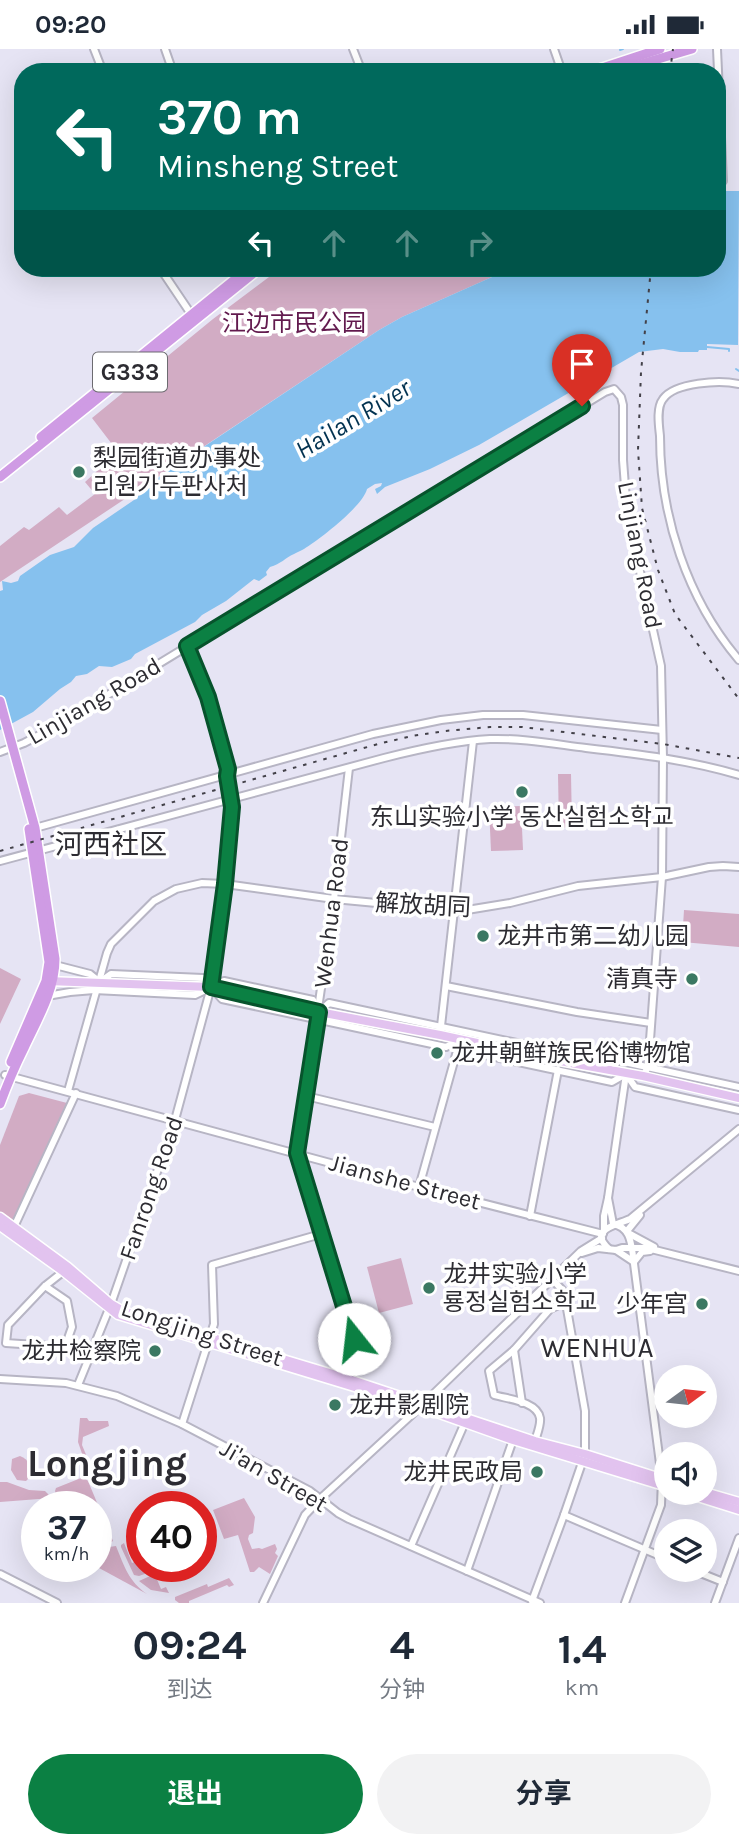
<!DOCTYPE html>
<html lang="zh">
<meta charset="utf-8">
<style>
body{margin:0;font-family:Karla,"Noto Sans SC","Noto Sans KR",sans-serif;background:#f2f2f3;color:#1f2937;height:100vh;display:flex;flex-direction:column;font-size:26px;white-space:nowrap}
*{box-sizing:border-box;margin:0}
p{font-size:23px;color:#747a83}
.icon{flex:none;width:38px;height:38px;fill:none;stroke:currentColor;stroke-width:2;stroke-linecap:round;stroke-linejoin:round}
.map{position:relative;height:1554px;overflow:hidden}
.details{display:flex;flex-direction:column;background:#fff;flex:1}
.details>*{flex:none}
.top-card{position:absolute;left:14px;top:14px;width:712px;height:214px;border-radius:28px;box-shadow:0 7px 28px #0002;background:#00695c;color:#fff;overflow:hidden}
.needle{width:46px;rotate:75deg}
.buttons{position:absolute;left:654px;top:1316px;display:grid;gap:14px}
.buttons a{display:grid;place-items:center;width:63px;height:63px;border-radius:50%;background:#fff;box-shadow:0 7px 28px #0002;font-size:35px}
.speed{position:absolute;left:21px;top:1442px;display:flex;gap:14px;font-size:35px;font-weight:700;text-align:center}
.speed>*{display:grid;place-content:center;width:91px;height:91px;border-radius:50%;background:#fff;box-shadow:0 7px 28px #0002;line-height:1}
.speed small{font-size:18px;font-weight:400}
.speed .limit{border:10px solid #d22;background:#fff;color:#111}
.pin{position:absolute;display:grid;place-items:center;width:60px;height:60px;color:#fff;margin:-72px -30px;border-radius:50% 50% 50% 0;rotate:-45deg;box-shadow:0 0 7px #0007}
.pin .icon{rotate:45deg}
.me{position:absolute;width:77px;margin:-38px;rotate:344deg;stroke-linejoin:round;filter:drop-shadow(0 0 5px #0008)}
.turn{display:flex;align-items:center;gap:24px;height:147px;padding:0 28px;font-size:32px}
.turn .icon{width:91px;height:91px;stroke-width:2.5}
.turn b{display:block;font-size:49px;line-height:60px}
.lanes{display:flex;align-items:center;height:66px;padding:0 28px;background:#0003;justify-content:center;gap:35px;direction:ltr}
.lanes .off{opacity:.35}
.eta{display:flex;justify-content:space-evenly;align-items:center;height:119px;text-align:center}
.eta b{font-size:42px;font-weight:700;line-height:49px}
.action{display:flex;gap:14px;margin-top:auto;padding:14px 28px}
.action a{flex:1;height:80px;border-radius:42px;background:#0b8043;color:#fff;font-size:28px;font-weight:700;line-height:80px;text-align:center}
.action a+a{background:#f2f2f3;color:#1f2937}
.status{display:flex;justify-content:space-between;align-items:center;height:49px;padding:0 35px;background:#fff;direction:ltr}
.status svg{height:19px;fill:currentColor}
.map>svg:first-child{display:block}
.green{fill:#d2acc4}
.water{fill:#86c1ee}
.lines{fill:none;stroke-linecap:round;stroke-linejoin:round}
.stream{stroke:#86c1ee;stroke-width:2}
.minor-casing{stroke:#b7b5c4;stroke-width:10}
.major-casing{stroke:#fff;stroke-width:11}
.highway-casing{stroke:#fff;stroke-width:12}
.minor{stroke:#fff;stroke-width:6}
.major{stroke:#e2c3ef;stroke-width:8}
.highway{stroke:#cf9be4;stroke-width:9}
.rail{stroke:#434149;stroke-width:2;stroke-dasharray:3.5 7;stroke-linecap:butt}
.route-casing{stroke:#07532c;stroke-width:18}
.route{stroke:#0b8043;stroke-width:12}
.poi-dot{fill:#3b7862;stroke:#fff;stroke-width:2.5}
.labels{text-anchor:middle;dominant-baseline:central;stroke-width:7;stroke-linejoin:round;paint-order:stroke}
.shield{fill:#fff;stroke:#6c6b70;stroke-width:2}
.shield-label{font-size:23px;font-weight:bold;fill:#2d2c32}
.park-label{font-size:24px;fill:#621a4e;stroke:#fff}
.poi-label{font-size:24px;fill:#2d2c32;stroke:#fff;text-anchor:start}
.street-label{font-size:24px;fill:#2d2c32;stroke:#fff}
.water-label{font-size:26px;font-style:italic;fill:#023250;stroke:#fff}
.quarter-label{font-size:28px;fill:#2d2c32;stroke:#fff}
.town-label{font-size:38px;font-weight:bold;fill:#2d2c32;stroke:#fff}
</style>
<div class="status"><b>09:20</b><svg viewBox="0 0 49 12"><path d="M0 12V9h3v3zM5 12V6h3v6zM10 12V3h3v9zM15 12V0h3v12zM26 1h20v11H26zM47 4h2v5h-2z"/></svg></div>
<div class="map">
<svg width="739" height="1554" viewBox="0 0 739 1554">
<rect width="100%" height="100%" fill="#e6e4f4"/>
<!-- green -->
<g class="green">
<polygon points="281,219 462,219 464,222 472,219 512,219 402,268 379,281 0,533 0,497 24,478 29,481 59,458 67,466 95,445 85,433 118,403 92,369 213,270"/>
<polygon points="558,725 571,725 572,778 559,779"/>
<polygon points="521,757 523,801 491,802 489,758"/>
<polygon points="684,861 739,865 739,898 682,893"/>
<polygon points="0,919 21,930 0,975"/>
<polygon points="29,1044 67,1054 12,1174 0,1167 0,1096 19,1047"/>
<polygon points="401,1209 413,1255 379,1264 367,1218"/>
<polygon points="80,1369 87,1369 89,1372 108,1372 109,1377 83,1388 82,1396 90,1415 86,1416 78,1393"/>
<path d="M 20,1407 C 29,1410 32,1419 30,1428 L 26,1432 L 17,1431 L 11,1421 L 12,1410 Z"/>
<polygon points="81,1429 85,1429 88,1432 113,1492 98,1501 96,1489 100,1487 96,1475 98,1474 96,1469 96,1458 92,1458 90,1455 80,1458 78,1455 75,1456 76,1458 60,1458 55,1442 56,1439"/>
<polygon points="0,1433 7,1433 29,1441 45,1442 52,1449 0,1453"/>
<polygon points="244,1449 255,1468 253,1484 249,1486 248,1490 252,1500 259,1499 262,1500 275,1495 277,1500 275,1504 278,1507 270,1525 259,1518 254,1523 250,1523 238,1486 224,1490 213,1461"/>
<polygon points="124,1494 132,1514 142,1510 142,1517 164,1518 139,1527 134,1526 121,1498 121,1496"/>
<path d="M 116,1497 C 124,1517 129,1533 147,1545 L 99,1519 L 103,1511 L 101,1504 L 109,1498 Z"/>
<polygon points="159,1523 160,1526 156,1528 161,1540 166,1538 169,1544 151,1541 139,1532"/>
<polygon points="229,1529 234,1536 229,1538 227,1536 189,1552 189,1554 179,1554 175,1551 175,1548 207,1535 208,1538"/>
</g>
<!-- water -->
<path class="water" d="M 718,142 L 739,142 L 738,296 L 707,295 L 707,301 L 699,301 L 698,303 L 680,303 L 663,300 L 639,303 L 479,396 L 430,420 L 385,438 L 377,445 L 375,440 L 381,437 L 382,434 L 375,435 L 367,440 C 363,457 320,490 304,500 C 301,502 297,503 294,505 C 285,509 281,515 270,518 L 266,523 L 267,526 L 259,532 L 254,530 L 226,552 L 202,566 L 195,573 L 135,605 L 131,610 L 112,618 L 99,617 L 87,625 L 76,627 L 71,633 L 60,640 L 33,663 L 0,681 L 0,542 L 3,541 L 2,532 L 11,534 L 18,532 L 20,527 L 50,506 L 74,498 L 93,479 L 134,451 L 160,427 L 379,281 L 402,268 L 512,219 L 718,219 Z"/>
<g class="lines">
<!-- stream -->
<g class="stream">
<polyline points="620,1 623,0"/>
<polyline points="707,298 729,300 729,302"/>
<polyline points="736,320 739,322"/>
</g>
<defs>
<g id="minor">
<polyline points="94,0 103,23"/>
<polyline points="165,0 173,23"/>
<polyline points="353,0 362,23"/>
<polyline points="554,0 562,23"/>
<polyline points="717,0 723,132"/>
<polyline points="160,219 191,265"/>
<path d="M 739,335 C 720,331 675,333 663,350 C 656,359 659,377 660,387 C 660,467 687,550 739,611"/>
<polyline points="0,703 24,694 55,678 605,343 614,340 621,348 623,356 623,411 627,464 661,617 663,709 662,828 648,1018 643,1027"/>
<polyline points="35,779 373,685 441,671 483,666 523,666 662,681"/>
<path d="M 0,812 L 384,709 C 419,700 454,692 490,690 C 522,689 554,695 586,699 C 638,705 689,711 739,726"/>
<polyline points="55,916 90,925 100,933"/>
<polyline points="100,933 111,925 203,929 222,950 446,998 460,991"/>
<polyline points="446,937 577,963 651,974"/>
<polyline points="47,947 70,943 94,941 195,946 224,932 313,951 318,961"/>
<polyline points="319,963 329,954 550,1001 560,1012"/>
<polyline points="440,986 473,692"/>
<polyline points="460,991 476,1004 612,1033 626,1025"/>
<polyline points="560,1012 569,1001 739,1038"/>
<polyline points="626,1025 635,1038 739,1061"/>
<polyline points="5,1026 419,1138 603,1185"/>
<polyline points="68,1042 107,904 111,895 154,852 176,840 202,834 225,835 334,850 461,862 510,854 578,837 662,828 709,818 723,817 739,818"/>
<polyline points="306,1047 435,1078"/>
<polyline points="419,1138 460,991"/>
<polyline points="608,1149 626,1025"/>
<polyline points="530,1167 558,1021"/>
<polyline points="14,1178 76,1044"/>
<path d="M 604,1182 L 604,1167 L 608,1149 L 613,1175 C 630,1178 631,1193 633,1207 L 662,1430 L 661,1456 L 625,1554"/>
<polyline points="627,1182 640,1166"/>
<polyline points="628,1184 654,1198"/>
<path d="M 609,1200 C 587,1180 617,1176 630,1170 L 739,1080"/>
<polyline points="616,1201 634,1213 642,1203 650,1202"/>
<polyline points="582,1204 598,1199 616,1201 622,1199 647,1199 739,1222"/>
<polyline points="45,1237 67,1252 72,1278 65,1298 6,1294 8,1276 45,1237 64,1222"/>
<polyline points="514,1301 522,1354"/>
<polyline points="0,1330 66,1334 117,1347 182,1375 310,1442 338,1464 349,1470 540,1554"/>
<path d="M 345,1334 C 350,1316 356,1300 352,1281 L 301,1123 L 297,1104 L 334,850 L 349,719"/>
<polyline points="78,1336 111,1255 175,1071 211,938 225,835 232,758 227,727 227,720 208,648 187,597"/>
<polyline points="182,1375 214,1275 212,1216 321,1185"/>
<path d="M 535,1392 C 537,1385 541,1376 540,1369 C 537,1352 507,1350 494,1346 L 489,1322 L 514,1301 L 550,1260 L 565,1253"/>
<polyline points="564,1466 667,1510"/>
<polyline points="411,1497 466,1371"/>
<polyline points="693,1521 723,1533"/>
<polyline points="467,1522 514,1388"/>
<polyline points="0,1525 57,1554"/>
<polyline points="532,1552 564,1466 585,1405 585,1362 564,1243 552,1230"/>
<polyline points="263,1554 305,1466 320,1450 420,1358 581,1202 602,1189"/>
<polyline points="715,1554 739,1489"/>
</g>
<g id="major">
<polyline points="47,932 211,938 319,963 440,986 560,1012 643,1027 739,1049"/>
<polyline points="0,1168 68,1218 111,1255 123,1262 346,1329 535,1392 585,1405 667,1431"/>
<polyline points="0,1177 64,1223 118,1266 420,1358 513,1391 667,1438"/>
<polyline points="705,1443 739,1453"/>
<polyline points="685,1444 739,1461"/>
</g>
<g id="highway">
<polyline points="590,23 660,0"/>
<polyline points="614,23 692,0"/>
<polyline points="41,388 249,219"/>
<polyline points="0,428 260,219"/>
<path d="M 0,652 L 35,779 L 55,910 C 55,941 37,971 24,999 C 15,1017 7,1036 0,1055"/>
<polyline points="11,1013 46,932 49,913 29,780"/>
</g>
</defs>
<!-- minor casing -->
<use href="#minor" class="minor-casing"/>
<!-- major casing -->
<use href="#major" class="major-casing"/>
<!-- highway casing -->
<use href="#highway" class="highway-casing"/>
<!-- minor -->
<use href="#minor" class="minor"/>
<!-- major -->
<use href="#major" class="major"/>
<!-- highway -->
<use href="#highway" class="highway"/>
<!-- rail -->
<g class="rail">
<polyline points="670,23 673,0"/>
<polyline points="651,219 641,323 638,401 642,459 658,521 675,565 739,650"/>
<polyline points="0,802 378,695 412,687 445,682 490,678 522,678 663,695 739,709"/>
</g>
</g>
<g class="lines">
<defs>
<polyline id="route" points="354,1290 297,1104 319,963 211,938 225,835 232,758 227,727 228,720 208,648 187,597 582,357"/>
</defs>
<!-- route casing -->
<use href="#route" class="route-casing"/>
<!-- route -->
<use href="#route" class="route"/>
</g>
<!-- markers -->
<g class="poi-dot">
<circle cx="79" cy="423" r="7"/>
<circle cx="522" cy="743" r="7"/>
<circle cx="483" cy="887" r="7"/>
<circle cx="692" cy="930" r="7"/>
<circle cx="437" cy="1004" r="7"/>
<circle cx="429" cy="1239" r="7"/>
<circle cx="702" cy="1255" r="7"/>
<circle cx="155" cy="1302" r="7"/>
<circle cx="335" cy="1356" r="7"/>
<circle cx="537" cy="1423" r="7"/>
</g>
<g class="labels">
<!-- shield labels -->
<rect class="shield" x="93" y="303.5" width="74" height="39" rx="5"/>
<g class="shield-label">
<text x="130" y="323">G333</text>
</g>
<!-- park labels -->
<g class="park-label">
<text x="294" y="274">江边市民公园</text>
</g>
<!-- poi labels -->
<g class="poi-label">
<text x="93" y="409">梨园街道办事处<tspan x="93" dy="28">리원가두판사처</tspan></text>
<text x="522" y="768" text-anchor="middle">东山实验小学 동산실험소학교</text>
<text x="497" y="887">龙井市第二幼儿园</text>
<text x="678" y="930" text-anchor="end">清真寺</text>
<text x="451" y="1004">龙井朝鲜族民俗博物馆</text>
<text x="443" y="1225">龙井实验小学<tspan x="443" dy="28">룡정실험소학교</tspan></text>
<text x="688" y="1255" text-anchor="end">少年宫</text>
<text x="141" y="1302" text-anchor="end">龙井检察院</text>
<text x="349" y="1356">龙井影剧院</text>
<text x="523" y="1423" text-anchor="end">龙井民政局</text>
</g>
<!-- street labels -->
<g class="street-label">
<text transform="translate(640 506) rotate(79)">Linjiang Road</text>
<text transform="translate(94 652) rotate(-30)">Linjiang Road</text>
<text transform="translate(423 856) rotate(3)">解放胡同</text>
<text transform="translate(331 864) rotate(-83)">Wenhua Road</text>
<text transform="translate(405 1133) rotate(15)">Jianshe Street</text>
<text transform="translate(151 1139) rotate(-71)">Fanrong Road</text>
<text transform="translate(202 1284) rotate(18)">Longjing Street</text>
<text transform="translate(274 1427) rotate(30)">Ji'an Street</text>
</g>
<!-- water labels -->
<g class="water-label">
<text transform="translate(353 370) rotate(-31)">Hailan River</text>
</g>
<!-- quarter labels -->
<g class="quarter-label">
<text x="111" y="795">河西社区</text>
<text x="597" y="1298">WENHUA</text>
</g>
<!-- town labels -->
<g class="town-label">
<text x="107" y="1414">Longjing</text>
</g>
</g>
</svg>
<div class="buttons">
<a><svg class="needle" viewBox="-14 -14 28 28"><path d="M0-13l5 13h-10z" fill="#e53935"/><path d="M0 13l5-13h-10z" fill="#747a83"/></svg></a>
<a><svg class="icon" aria-label="sound" viewBox="0 0 24 24"><path d="M4 9h4l5-4v14l-5-4H4zM17 9q2 3 0 6"/></svg></a>
<a><svg class="icon" aria-label="layers" viewBox="0 0 24 24"><path d="M12 4l9 5-9 5-9-5zM3 14l9 5 9-5"/></svg></a>
</div>
<div class="speed"><div>37<small>km/h</small></div><div class="limit">40</div></div>
<div class="pin" style="left:582px;top:357px;background:#d93025"><svg class="icon" aria-label="arrive" viewBox="0 0 24 24"><path d="M6 21V4h12l-3 4 3 4H6"/></svg></div>
<svg class="me" style="left:354px;top:1290px" viewBox="-20 -20 40 40"><circle r="19" fill="#fff"/><path d="M0-13L10 11 0 6-10 11z" fill="#0b8043"/></svg>
<div class="top-card">
<div class="turn"><svg class="icon" aria-label="left" viewBox="0 0 24 24"><path d="M17 20v-9H6M10 6l-5 5 5 5"/></svg><div><b>370 m</b>Minsheng Street</div></div>
<div class="lanes"><svg class="icon" aria-label="left" viewBox="0 0 24 24"><path d="M17 20v-9H6M10 6l-5 5 5 5"/></svg><svg class="icon off" aria-label="ahead" viewBox="0 0 24 24"><path d="M12 20V5M6 11l6-6 6 6"/></svg><svg class="icon off" aria-label="ahead" viewBox="0 0 24 24"><path d="M12 20V5M6 11l6-6 6 6"/></svg><svg class="icon off" aria-label="right" viewBox="0 0 24 24"><path d="M7 20v-9h11M14 6l5 5-5 5"/></svg></div>
</div>
</div>
<section class="details">
<div class="eta">
<div><b>09:24</b><p>到达</p></div>
<div><b>4</b><p>分钟</p></div>
<div><b>1.4</b><p>km</p></div>
</div>
<div class="action"><a>退出</a><a>分享</a></div>
</section>
